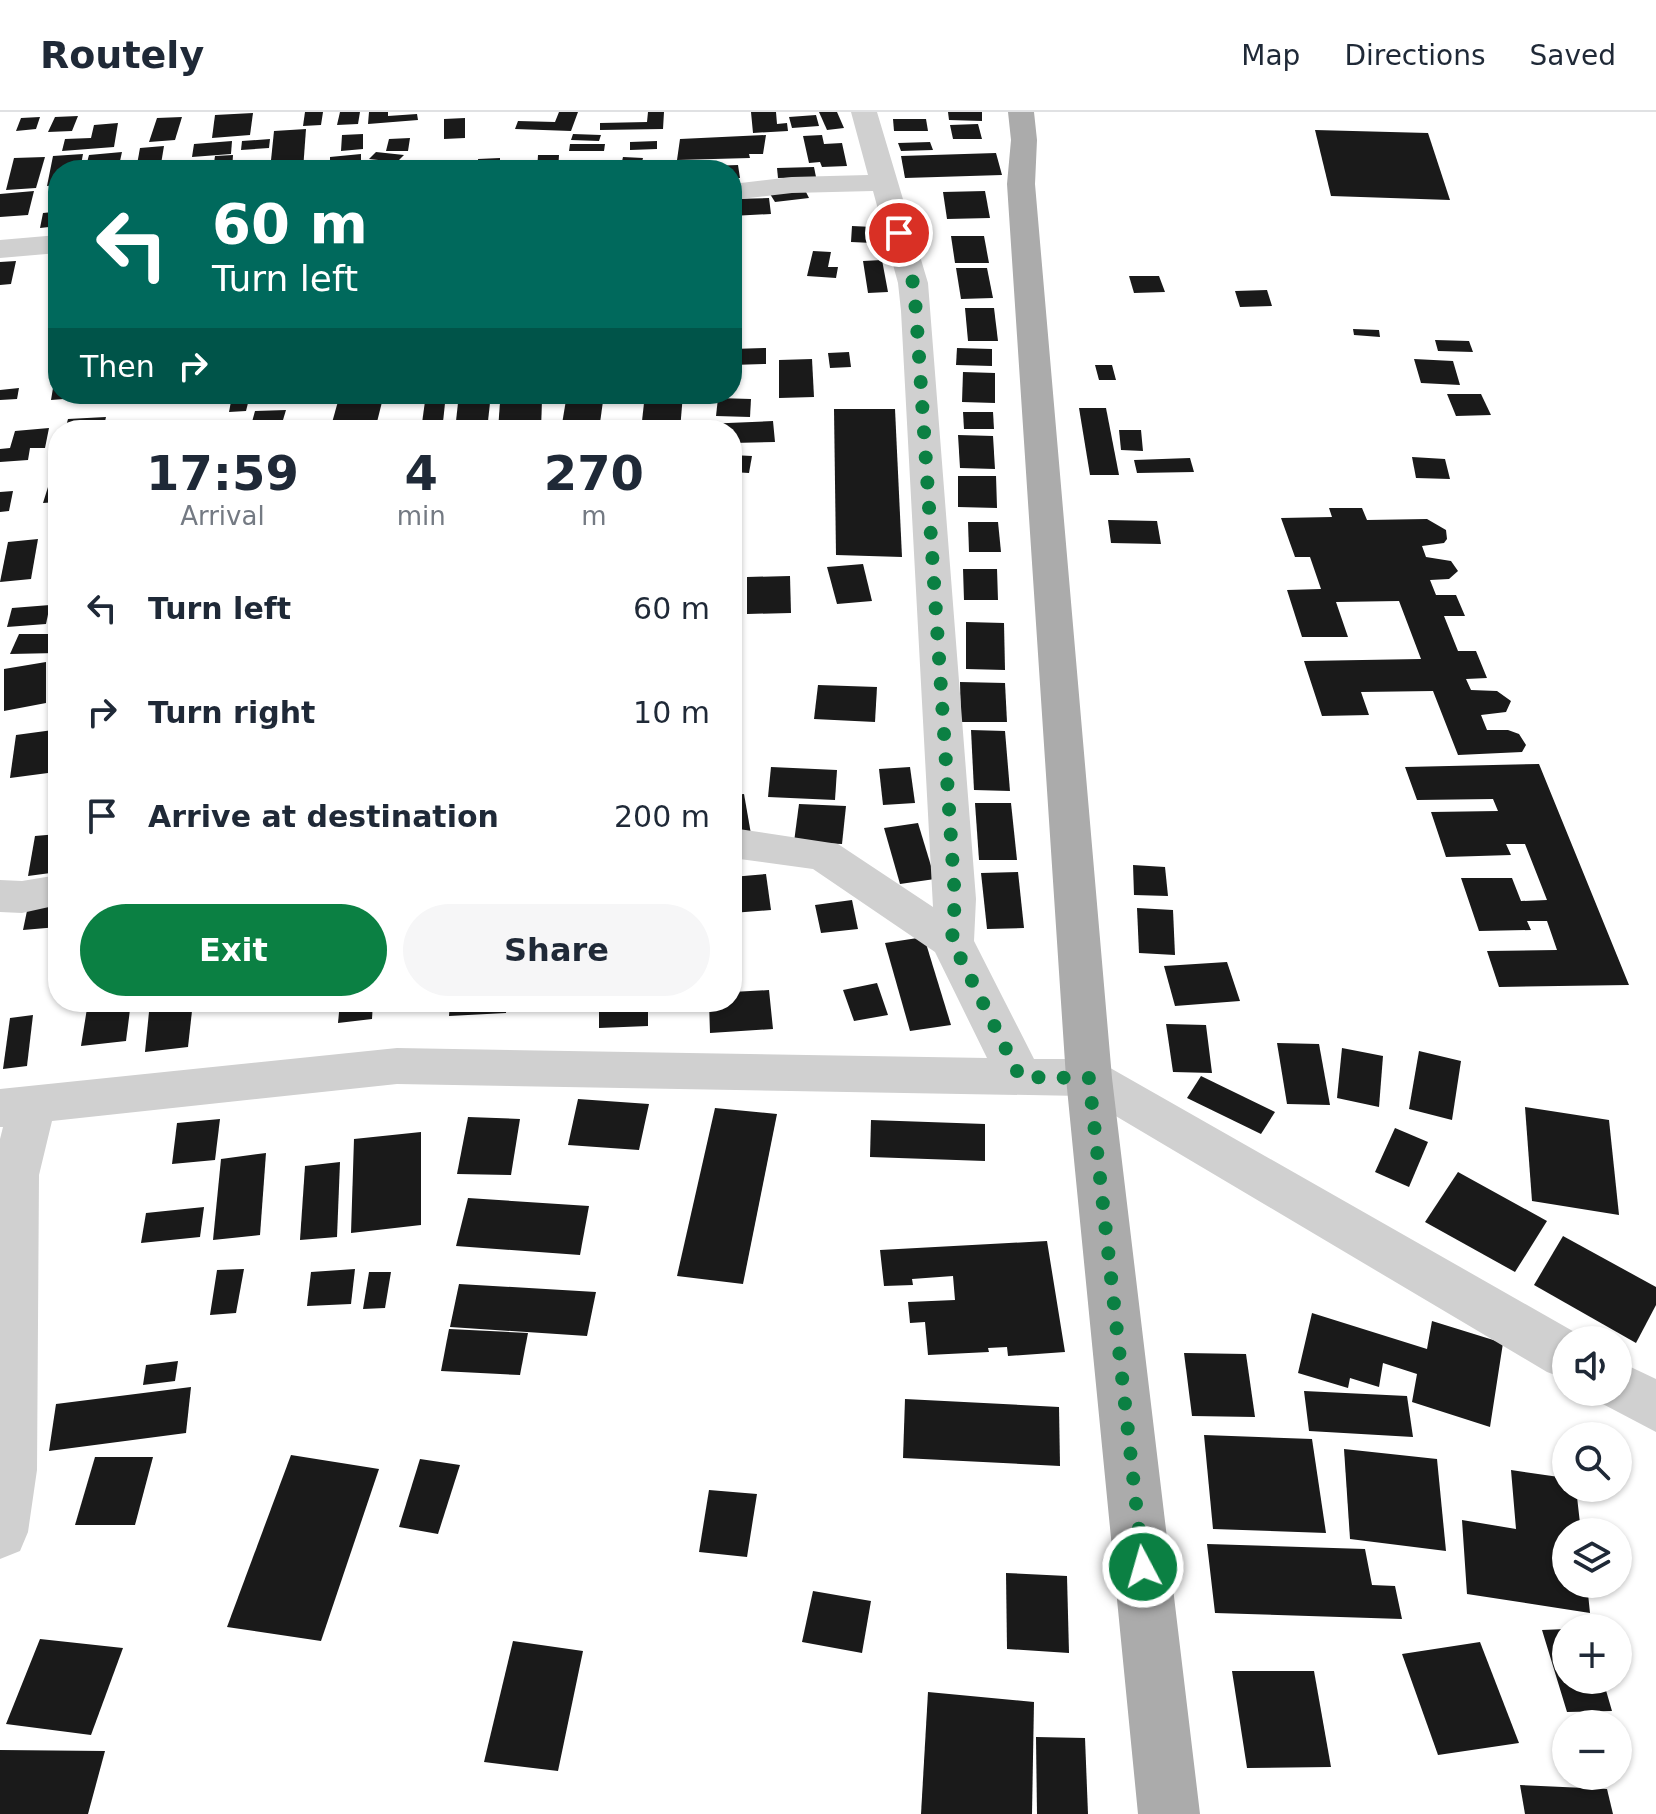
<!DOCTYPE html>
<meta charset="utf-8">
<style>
body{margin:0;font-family:"DejaVu Sans",sans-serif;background:#f6f6f7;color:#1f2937;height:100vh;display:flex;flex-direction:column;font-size:30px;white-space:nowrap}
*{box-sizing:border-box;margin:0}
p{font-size:26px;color:#747a83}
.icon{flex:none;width:44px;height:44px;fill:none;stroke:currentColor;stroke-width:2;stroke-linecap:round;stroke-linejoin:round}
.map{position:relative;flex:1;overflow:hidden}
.drawer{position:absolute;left:48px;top:308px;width:694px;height:592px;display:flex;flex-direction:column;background:#fff;border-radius:32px;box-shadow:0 2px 6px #0004}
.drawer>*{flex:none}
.top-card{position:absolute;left:48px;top:48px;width:694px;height:244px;border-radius:32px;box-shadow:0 2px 6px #0004;background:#00695c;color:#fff;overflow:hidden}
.controls{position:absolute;left:1552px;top:1214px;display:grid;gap:16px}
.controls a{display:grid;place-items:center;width:80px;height:80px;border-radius:50%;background:#fff;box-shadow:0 2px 6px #0004;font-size:40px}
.pin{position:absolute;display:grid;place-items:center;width:68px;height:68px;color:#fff;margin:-34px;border:4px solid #fff;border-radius:50%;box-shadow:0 2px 8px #0007}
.me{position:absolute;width:88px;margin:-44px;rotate:354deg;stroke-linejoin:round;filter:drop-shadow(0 0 6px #0008)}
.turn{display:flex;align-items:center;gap:28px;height:168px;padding:0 32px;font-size:36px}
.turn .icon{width:104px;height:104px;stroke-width:2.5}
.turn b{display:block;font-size:56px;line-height:68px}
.then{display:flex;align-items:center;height:76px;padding:0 32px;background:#0003;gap:16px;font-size:30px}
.eta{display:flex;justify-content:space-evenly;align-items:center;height:136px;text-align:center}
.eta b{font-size:48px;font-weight:600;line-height:56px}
.action{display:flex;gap:16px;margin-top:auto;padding:16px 32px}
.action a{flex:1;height:92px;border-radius:48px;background:#0b8043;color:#fff;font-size:32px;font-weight:600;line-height:92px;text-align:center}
.action a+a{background:#f6f6f7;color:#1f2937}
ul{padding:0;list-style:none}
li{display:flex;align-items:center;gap:24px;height:104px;padding:0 32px}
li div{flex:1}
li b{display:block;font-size:30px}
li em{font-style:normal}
header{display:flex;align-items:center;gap:48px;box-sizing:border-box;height:112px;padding:0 40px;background:#fff;border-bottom:2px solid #e0e1e3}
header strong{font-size:38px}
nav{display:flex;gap:44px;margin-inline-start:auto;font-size:28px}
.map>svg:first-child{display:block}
.building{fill:#1a1a1a}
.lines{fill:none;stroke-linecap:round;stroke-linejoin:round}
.minor{fill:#d0d0d0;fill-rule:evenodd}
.primary{fill:#ababab;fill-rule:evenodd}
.route{stroke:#0b8043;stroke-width:14;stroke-dasharray:0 25.2}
</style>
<header>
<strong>Routely</strong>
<nav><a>Map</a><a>Directions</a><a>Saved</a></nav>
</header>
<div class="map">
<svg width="1656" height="1702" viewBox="0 0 1656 1702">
<rect width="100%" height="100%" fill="#fff"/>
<!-- building -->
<g class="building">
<polygon points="305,0 323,0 321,13 303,14"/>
<polygon points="340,0 360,0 358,12 337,13"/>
<polygon points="369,0 388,0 388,4 417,2 418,8 368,12"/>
<polygon points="559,0 578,0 571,19 515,17 518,9 555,10"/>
<polygon points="648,0 664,0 663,17 600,18 600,11 647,10"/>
<polygon points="751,0 776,0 777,12 787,11 788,19 753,21"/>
<polygon points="819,0 837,0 844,16 827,18"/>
<polygon points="948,0 982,0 982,9 949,8"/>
<polygon points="253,1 250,23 212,26 215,3"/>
<polygon points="816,3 819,14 792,16 789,5"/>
<polygon points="78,4 72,19 48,20 55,5"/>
<polygon points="40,5 36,17 16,19 21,6"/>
<polygon points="182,5 175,28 149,30 157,6"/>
<polygon points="465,6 465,26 444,27 444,7"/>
<polygon points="893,7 926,7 928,19 894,19"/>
<polygon points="118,11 114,35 62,39 65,27 91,26 94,13"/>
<polygon points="978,12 982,27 953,27 950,13"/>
<polygon points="306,17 303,58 270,58 274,19"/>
<polygon points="1315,18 1428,21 1450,88 1331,84"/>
<polygon points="363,22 363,37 341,39 342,23"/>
<polygon points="573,22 601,23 599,29 571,28"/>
<polygon points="766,23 763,42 749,42 750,46 677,48 680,27"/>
<polygon points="822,23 824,32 842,31 847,54 822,55 820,50 809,51 803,24"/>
<polygon points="410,26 408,39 386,39 389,27"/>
<polygon points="270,27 269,36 241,38 242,29"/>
<polygon points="232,29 231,42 192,45 194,32"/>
<polygon points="657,29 657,37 630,38 630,30"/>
<polygon points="930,30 933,38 901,39 898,31"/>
<polygon points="570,32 605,32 604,39 569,39"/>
<polygon points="164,34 160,58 136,58 140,36"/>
<polygon points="122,40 118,58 85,58 89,43"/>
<polygon points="376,40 404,43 397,50 369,47"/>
<polygon points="996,41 1002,63 905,66 901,44"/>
<polygon points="83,42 80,58 58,58 58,73 47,74 53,44"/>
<polygon points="361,42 361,58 330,58 330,45"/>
<polygon points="233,43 232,58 213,58 215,44"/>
<polygon points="538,43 559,43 558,58 537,58"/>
<polygon points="45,45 36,76 6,78 14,46"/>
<polygon points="623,45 643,46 640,58 620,58"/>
<polygon points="500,46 500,58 479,58 478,47"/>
<polygon points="199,48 198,58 179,58 180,50"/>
<polygon points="738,53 740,66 732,66 732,58 710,58 709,54"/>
<polygon points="814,55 816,65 778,66 777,56"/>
<polygon points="805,78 809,86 775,90 770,82"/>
<polygon points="34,79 28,103 0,105 0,82"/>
<polygon points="985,79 990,106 947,107 943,80"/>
<polygon points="58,84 58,114 40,116 43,101 53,100"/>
<polygon points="769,86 771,102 732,104 732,87"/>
<polygon points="852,114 873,115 873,131 851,130"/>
<polygon points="951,124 984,124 989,151 955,151"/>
<polygon points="813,139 831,140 828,155 838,155 836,166 807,164"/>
<polygon points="882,148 888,180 868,181 863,149"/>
<polygon points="16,149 11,172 0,173 0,150"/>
<polygon points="956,156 987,156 993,186 961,187"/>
<polygon points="1129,164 1159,164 1165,180 1134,181"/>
<polygon points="1267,178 1272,194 1240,195 1235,179"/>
<polygon points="965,196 994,196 998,229 968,229"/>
<polygon points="1353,217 1379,218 1380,225 1354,223"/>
<polygon points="1435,228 1469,229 1473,240 1438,239"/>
<polygon points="766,236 766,252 732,253 732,237"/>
<polygon points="957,236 992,237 992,254 956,253"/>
<polygon points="849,240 851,255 830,256 828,241"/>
<polygon points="812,247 814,285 779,286 779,248"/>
<polygon points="1414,247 1453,249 1460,273 1421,271"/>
<polygon points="1095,253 1112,253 1116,268 1099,268"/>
<polygon points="56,258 58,282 77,282 76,286 51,288"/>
<polygon points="963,260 995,261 995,291 962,290"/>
<polygon points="19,276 17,287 0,288 0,278"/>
<polygon points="340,282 384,282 375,318 330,318"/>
<polygon points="426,282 446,282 443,310 422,311"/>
<polygon points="459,282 491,282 487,318 455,318"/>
<polygon points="567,282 604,282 599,318 561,318"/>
<polygon points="645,282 683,282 680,318 641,318"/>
<polygon points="1447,282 1481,282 1491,303 1456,304"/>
<polygon points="250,283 246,299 229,300 232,284"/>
<polygon points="718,286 751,287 750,305 716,304"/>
<polygon points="542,288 541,318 498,318 500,290"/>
<polygon points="1079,296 1106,296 1119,363 1090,363"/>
<polygon points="834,297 895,297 902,445 836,443"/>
<polygon points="286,298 283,308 252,310 255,299"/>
<polygon points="963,300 993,300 994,317 964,317"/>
<polygon points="106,305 103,318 65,318 68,307"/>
<polygon points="202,309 235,309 231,318 198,318"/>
<polygon points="773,309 775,330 732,331 732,318 704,318 704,312"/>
<polygon points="49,316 45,336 30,336 28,348 0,350 0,337 10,336 15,319"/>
<polygon points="1119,318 1141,318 1143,339 1121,338"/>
<polygon points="958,323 993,324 995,357 960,356"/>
<polygon points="732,343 752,344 749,361 732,360"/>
<polygon points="1412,345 1445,347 1450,367 1416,366"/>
<polygon points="57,346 58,390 43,391"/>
<polygon points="1190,346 1194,360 1137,361 1134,348"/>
<polygon points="958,364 996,364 997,396 958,395"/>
<polygon points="13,379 9,399 0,400 0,380"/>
<polygon points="1329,396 1362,396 1367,408 1427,407 1446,418 1447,427 1444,431 1422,434 1426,445 1451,449 1458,459 1449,467 1430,468 1436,483 1456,483 1465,504 1444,504 1458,539 1476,539 1487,566 1466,567 1471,578 1497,579 1511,589 1506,600 1481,603 1487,618 1508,618 1519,622 1526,633 1522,640 1458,643 1433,579 1361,580 1369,603 1322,604 1304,549 1421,547 1399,489 1336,490 1348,525 1302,525 1287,478 1321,477 1310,445 1295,445 1281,406 1332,405"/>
<polygon points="1108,408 1157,409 1161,432 1111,431"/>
<polygon points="968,410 998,410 1001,440 969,440"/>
<polygon points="38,427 31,467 0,470 8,430"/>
<polygon points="863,452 872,489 837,492 827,455"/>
<polygon points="963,457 997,457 998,488 964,488"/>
<polygon points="790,464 791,501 747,502 747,465"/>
<polygon points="50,493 46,512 7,515 12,496"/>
<polygon points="966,510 1004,511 1005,558 966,557"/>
<polygon points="19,522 58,522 57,541 10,542"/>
<polygon points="46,550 46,591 4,599 4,557"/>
<polygon points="960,570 1005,571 1007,610 961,610"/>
<polygon points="818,573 877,575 875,610 814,607"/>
<polygon points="53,618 48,661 10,666 16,623"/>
<polygon points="971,618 1005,619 1010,679 974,678"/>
<polygon points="1539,652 1629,873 1499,875 1487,839 1557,838 1547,809 1527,809 1531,818 1479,819 1461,766 1512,766 1521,789 1547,788 1525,732 1506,732 1511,743 1446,745 1431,700 1498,699 1493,687 1417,688 1405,655"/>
<polygon points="771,655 837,658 835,688 768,685"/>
<polygon points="910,655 915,691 883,693 879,657"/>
<polygon points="744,682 751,722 732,724 732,683"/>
<polygon points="975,691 1011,691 1017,748 979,748"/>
<polygon points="799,692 846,694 842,732 794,730"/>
<polygon points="918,711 935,767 900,772 884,716"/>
<polygon points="58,722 58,760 28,764 35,724"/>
<polygon points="1133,753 1165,755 1168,784 1134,783"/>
<polygon points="1018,760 1024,816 987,817 981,761"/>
<polygon points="766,762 771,798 732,801 732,765"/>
<polygon points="852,788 858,817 821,821 815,793"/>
<polygon points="58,791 58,815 23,818 28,794"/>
<polygon points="1137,796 1173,798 1175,843 1139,841"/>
<polygon points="924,825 951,913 910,919 885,831"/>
<polygon points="1227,850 1240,889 1175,894 1164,854"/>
<polygon points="877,871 888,903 854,909 843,878"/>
<polygon points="769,878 773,917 710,921 709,890 732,890 732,880"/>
<polygon points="88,890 131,890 126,929 81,934"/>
<polygon points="150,890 193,890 188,935 145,940"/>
<polygon points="340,890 373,890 372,907 338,911"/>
<polygon points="450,890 507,890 506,901 449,904"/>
<polygon points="648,890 648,914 599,916 599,891"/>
<polygon points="33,903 27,954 3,957 10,906"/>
<polygon points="1166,912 1206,913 1212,961 1173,960"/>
<polygon points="1277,931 1319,932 1330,993 1287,992"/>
<polygon points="1342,936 1383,944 1379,995 1337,986"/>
<polygon points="1419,939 1461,949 1452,1008 1409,997"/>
<polygon points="1201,964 1275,1000 1261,1022 1187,986"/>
<polygon points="578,987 649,992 639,1038 568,1033"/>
<polygon points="1525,995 1609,1008 1619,1103 1532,1089"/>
<polygon points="715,996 777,1002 743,1172 677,1164"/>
<polygon points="468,1005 520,1007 511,1063 457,1062"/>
<polygon points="220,1007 215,1048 172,1052 177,1011"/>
<polygon points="871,1008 985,1012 985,1049 870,1045"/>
<polygon points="1395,1016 1428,1030 1409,1075 1375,1060"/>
<polygon points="421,1020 421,1113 351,1121 354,1027"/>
<polygon points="266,1041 260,1123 213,1128 221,1047"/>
<polygon points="340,1050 337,1125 300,1128 305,1054"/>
<polygon points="1458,1060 1547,1109 1515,1160 1425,1110"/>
<polygon points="468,1086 589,1094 580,1143 456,1134"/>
<polygon points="204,1095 200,1125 141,1131 146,1101"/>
<polygon points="1563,1124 1656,1175 1656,1193 1636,1231 1534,1173"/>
<polygon points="1047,1129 1065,1240 1008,1244 1007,1235 988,1236 989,1240 928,1243 925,1210 910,1211 908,1190 955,1188 953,1164 912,1167 913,1173 884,1174 880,1138"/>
<polygon points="244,1157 236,1201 210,1203 217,1158"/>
<polygon points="355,1157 351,1192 307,1194 311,1160"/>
<polygon points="369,1160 391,1160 385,1196 363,1197"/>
<polygon points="459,1172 596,1180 587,1224 450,1215"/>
<polygon points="1312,1201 1427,1237 1432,1209 1503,1231 1490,1315 1412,1290 1417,1262 1383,1251 1379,1275 1350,1266 1348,1276 1298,1261"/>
<polygon points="449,1217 528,1221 520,1263 441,1259"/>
<polygon points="1184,1241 1246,1242 1255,1305 1192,1304"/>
<polygon points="178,1249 175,1269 143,1273 146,1253"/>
<polygon points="191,1275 186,1321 49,1339 56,1292"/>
<polygon points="1304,1279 1407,1284 1413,1325 1309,1319"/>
<polygon points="905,1287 1059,1295 1060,1354 903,1346"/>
<polygon points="1204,1323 1312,1327 1326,1421 1213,1417"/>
<polygon points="1344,1337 1437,1347 1446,1439 1350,1427"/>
<polygon points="291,1343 379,1357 321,1529 227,1515"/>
<polygon points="95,1345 153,1345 135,1413 75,1413"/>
<polygon points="420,1347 460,1353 438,1422 399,1415"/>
<polygon points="1511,1358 1566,1366 1566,1376 1576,1376 1581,1420 1566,1420 1566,1472 1587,1472 1590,1501 1467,1482 1462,1408 1516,1417"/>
<polygon points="709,1378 757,1382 747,1445 699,1440"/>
<polygon points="1207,1432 1365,1437 1372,1473 1395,1474 1402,1507 1215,1501"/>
<polygon points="1006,1461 1067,1464 1069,1541 1007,1537"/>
<polygon points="813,1479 871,1489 862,1541 802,1530"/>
<polygon points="1566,1517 1566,1568 1603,1568 1612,1599 1567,1600 1542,1518"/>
<polygon points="40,1527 123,1536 91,1623 6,1612"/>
<polygon points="513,1529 583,1539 558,1659 484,1650"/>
<polygon points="1480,1530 1519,1631 1438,1643 1402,1542"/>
<polygon points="1232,1559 1314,1559 1331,1655 1247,1656"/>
<polygon points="928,1580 1034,1590 1032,1702 921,1702"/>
<polygon points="1036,1625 1085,1626 1088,1702 1037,1702"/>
<polygon points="0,1638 105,1639 88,1702 0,1702"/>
<polygon points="1520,1673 1607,1677 1613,1702 1525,1702"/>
</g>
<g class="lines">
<!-- minor -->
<g class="minor">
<polygon points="851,0 877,0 928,171 976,787 974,829 1034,947 1089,947 1105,953 1585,1226 1566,1228 1566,1267 1547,1260 1082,984 397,972 52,1009 39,1063 37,1358 28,1420 20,1439 0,1447 0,1027 3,1015 0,1015 0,977 397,936 987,946 935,840 813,757 732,746 732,716 838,732 933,795 901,199 898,171 873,79 792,81 732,88 732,72 792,65 868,63"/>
<polygon points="58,123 58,141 0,146 0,128"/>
<polygon points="58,763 58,793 22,801 0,800 0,768 22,769"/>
<polygon points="1618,1249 1656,1267 1656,1320 1599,1290 1595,1280 1618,1280"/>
</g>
<!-- primary -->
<polygon class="primary" points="1008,0 1034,0 1037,28 1035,72 1112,966 1200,1702 1138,1702 1066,966 1007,72 1011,28"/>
</g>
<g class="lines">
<!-- route -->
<polyline class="route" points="899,121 913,171 916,199 955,787 952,829 1020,965 1089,966 1143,1455"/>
</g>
</svg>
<div class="controls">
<a><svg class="icon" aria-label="sound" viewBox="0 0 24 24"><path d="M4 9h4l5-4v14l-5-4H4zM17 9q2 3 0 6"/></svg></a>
<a><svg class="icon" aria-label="search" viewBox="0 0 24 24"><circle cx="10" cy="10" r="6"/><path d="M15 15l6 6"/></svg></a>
<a><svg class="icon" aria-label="layers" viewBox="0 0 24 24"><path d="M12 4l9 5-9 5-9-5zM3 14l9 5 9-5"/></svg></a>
<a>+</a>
<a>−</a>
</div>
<div class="pin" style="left:899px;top:121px;background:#d93025"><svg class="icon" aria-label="arrive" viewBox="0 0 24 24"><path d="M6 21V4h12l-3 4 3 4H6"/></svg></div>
<svg class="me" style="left:1143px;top:1455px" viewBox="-20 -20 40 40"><circle r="17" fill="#0b8043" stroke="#fff" stroke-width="3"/><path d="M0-11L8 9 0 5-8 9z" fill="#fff"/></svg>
<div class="top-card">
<div class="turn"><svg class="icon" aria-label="left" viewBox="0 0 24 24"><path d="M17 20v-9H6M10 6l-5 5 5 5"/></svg><div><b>60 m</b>Turn left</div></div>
<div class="then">Then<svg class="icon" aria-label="right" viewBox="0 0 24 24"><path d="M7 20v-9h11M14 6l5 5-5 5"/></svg></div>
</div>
<section class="drawer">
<div class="eta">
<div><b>17:59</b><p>Arrival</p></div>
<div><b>4</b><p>min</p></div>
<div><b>270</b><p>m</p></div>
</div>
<ul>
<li><svg class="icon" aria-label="left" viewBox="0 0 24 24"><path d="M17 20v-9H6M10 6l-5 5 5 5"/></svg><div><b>Turn left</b></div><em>60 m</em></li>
<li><svg class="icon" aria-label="right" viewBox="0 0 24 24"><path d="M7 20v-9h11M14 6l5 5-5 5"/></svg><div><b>Turn right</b></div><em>10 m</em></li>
<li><svg class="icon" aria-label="arrive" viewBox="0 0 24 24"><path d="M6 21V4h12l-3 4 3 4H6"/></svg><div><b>Arrive at destination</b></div><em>200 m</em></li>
</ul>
<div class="action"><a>Exit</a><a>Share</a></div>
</section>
</div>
